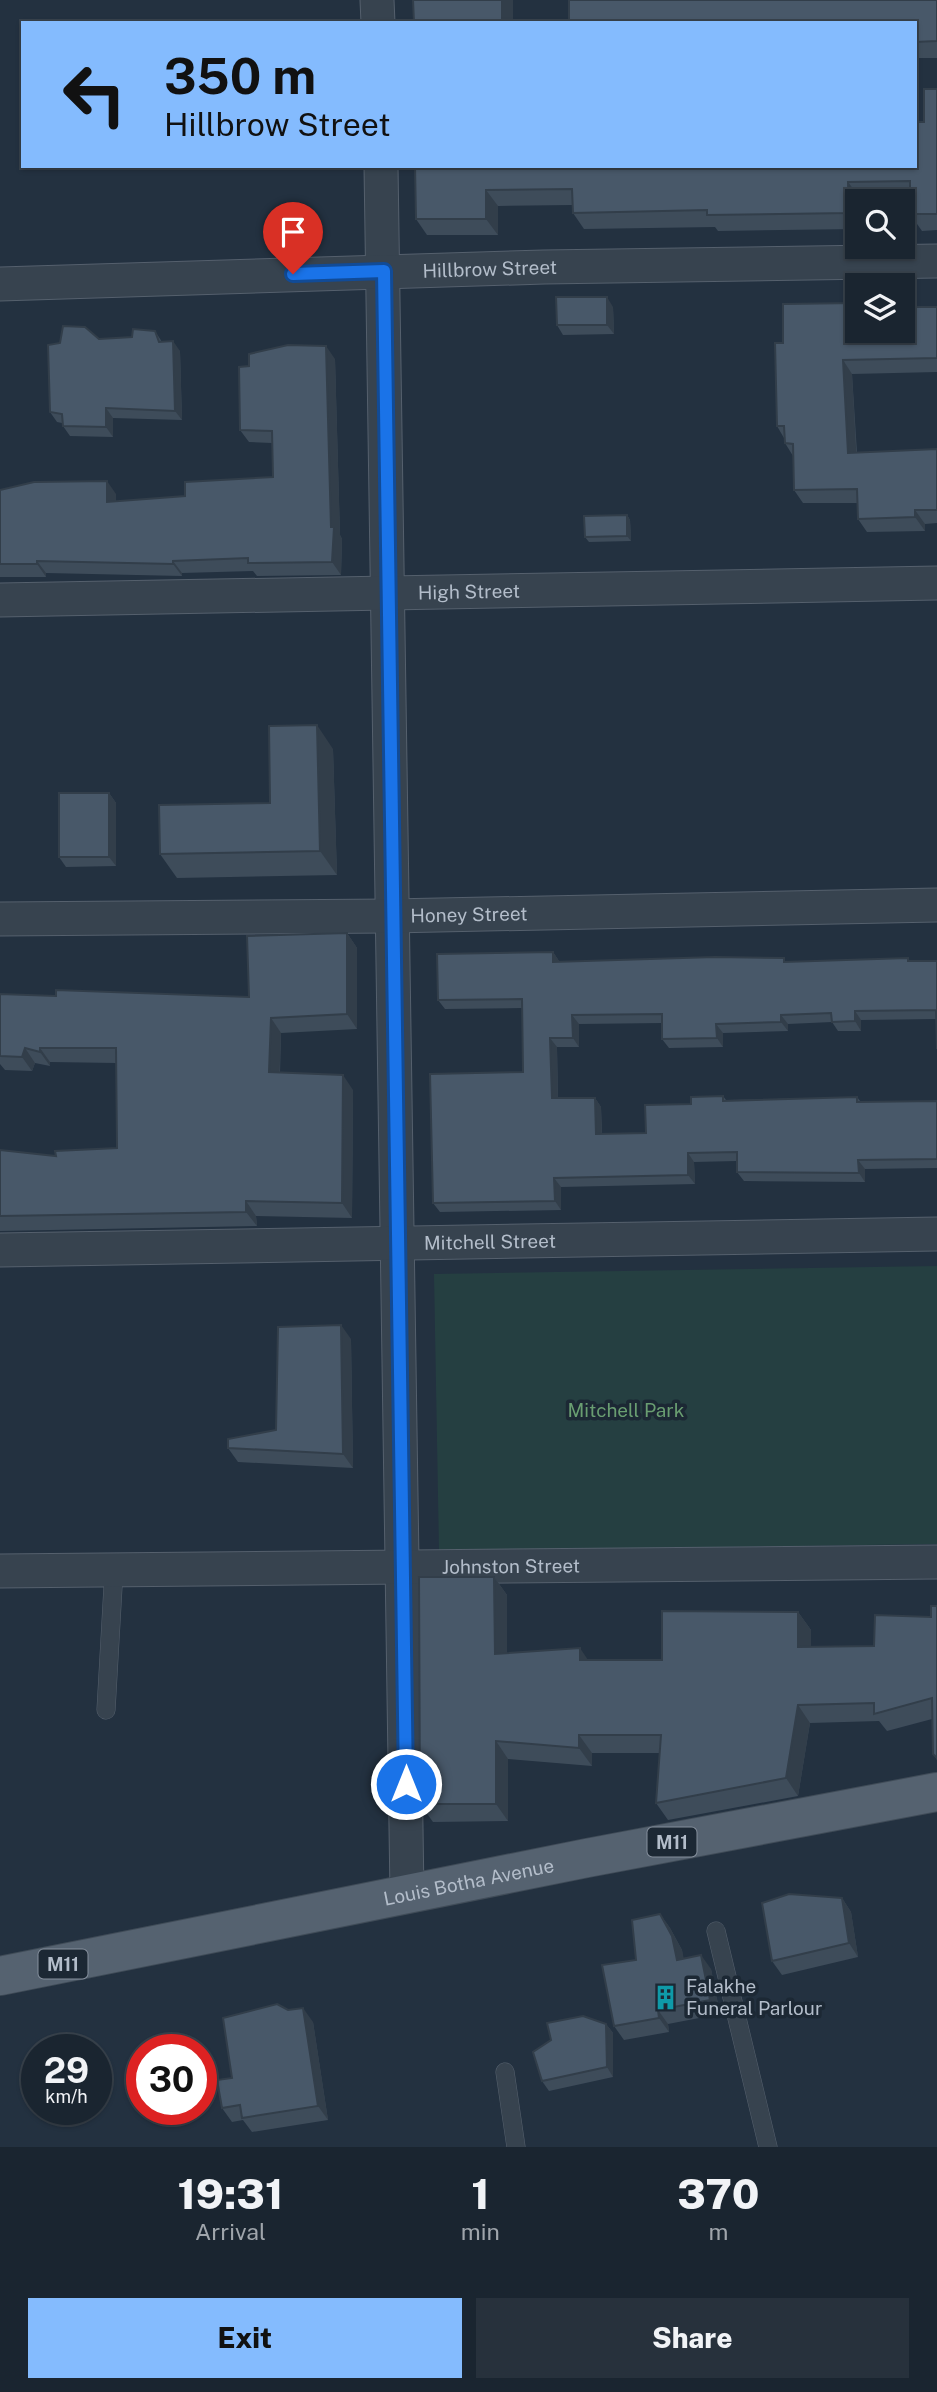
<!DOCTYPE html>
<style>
body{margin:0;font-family:"Public Sans",sans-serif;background:#27313c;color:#f1f3f6;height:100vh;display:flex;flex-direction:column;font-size:26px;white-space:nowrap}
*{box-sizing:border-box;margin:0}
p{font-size:23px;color:#9fa5ab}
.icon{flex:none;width:38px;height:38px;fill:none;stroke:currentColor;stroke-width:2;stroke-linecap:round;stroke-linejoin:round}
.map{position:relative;height:2147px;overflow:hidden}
.panel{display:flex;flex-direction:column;background:#1a2530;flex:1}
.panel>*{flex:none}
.hud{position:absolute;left:21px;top:21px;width:896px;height:147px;border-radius:0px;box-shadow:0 2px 5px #0004,0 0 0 2px #38424c;background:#84bbfe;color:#111;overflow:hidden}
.fabs{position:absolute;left:845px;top:189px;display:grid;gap:14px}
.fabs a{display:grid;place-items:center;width:70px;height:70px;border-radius:0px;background:#1a2530;box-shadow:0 2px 5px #0004,0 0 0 2px #38424c;font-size:35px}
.speed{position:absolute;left:21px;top:2034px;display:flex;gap:14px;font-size:35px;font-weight:700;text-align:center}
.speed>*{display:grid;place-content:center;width:91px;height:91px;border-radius:50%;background:#1a2530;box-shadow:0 2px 5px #0004,0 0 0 2px #38424c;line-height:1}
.speed small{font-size:18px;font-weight:400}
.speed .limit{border:10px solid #d22;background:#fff;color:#111}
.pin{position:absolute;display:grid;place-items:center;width:60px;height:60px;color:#fff;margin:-72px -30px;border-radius:50% 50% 50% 0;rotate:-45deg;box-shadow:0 0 7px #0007}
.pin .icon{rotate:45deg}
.me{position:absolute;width:77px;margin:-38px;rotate:0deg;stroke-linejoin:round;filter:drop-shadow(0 0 5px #0008)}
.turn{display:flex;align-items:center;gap:24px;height:147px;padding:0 28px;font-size:32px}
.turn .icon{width:91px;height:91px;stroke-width:2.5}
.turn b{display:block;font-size:49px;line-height:60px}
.eta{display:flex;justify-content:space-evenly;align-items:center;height:119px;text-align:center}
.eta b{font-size:42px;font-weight:800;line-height:49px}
.cta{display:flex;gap:14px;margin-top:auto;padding:14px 28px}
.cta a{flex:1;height:80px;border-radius:0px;background:#84bbfe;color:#111;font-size:28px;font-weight:800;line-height:80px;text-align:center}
.cta a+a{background:#27313c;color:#f1f3f6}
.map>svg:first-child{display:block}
.green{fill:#253f41}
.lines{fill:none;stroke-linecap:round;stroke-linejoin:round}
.service-casing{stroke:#55606d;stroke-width:19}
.minor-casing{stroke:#55606d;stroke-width:35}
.primary-casing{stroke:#404c58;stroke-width:40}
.service{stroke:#37434f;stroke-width:18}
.minor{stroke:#37434f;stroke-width:33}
.primary{stroke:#556270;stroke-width:38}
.wall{fill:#3e4c5a}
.shaded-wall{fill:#323e4a}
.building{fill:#485869;stroke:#323e4a;stroke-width:2}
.route-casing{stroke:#114b97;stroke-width:18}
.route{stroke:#1a73e8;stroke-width:12}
.labels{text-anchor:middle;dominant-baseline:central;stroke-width:7;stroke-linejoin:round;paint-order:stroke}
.shield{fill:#1c2834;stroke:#86909d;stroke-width:2}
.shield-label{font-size:18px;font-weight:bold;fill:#b3bdca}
.street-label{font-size:19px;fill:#b3bdca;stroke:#1c2834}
.park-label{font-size:19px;fill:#699d71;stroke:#1c2834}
.poi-label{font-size:19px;fill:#b3bdca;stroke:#1c2834;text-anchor:start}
</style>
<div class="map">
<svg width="937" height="2147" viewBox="0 0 937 2147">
<rect width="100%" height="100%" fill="#233140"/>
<!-- green -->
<polygon class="green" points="937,1266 937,1544 439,1551 434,1274"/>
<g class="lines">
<defs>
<g id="service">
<polyline points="106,1710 114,1569"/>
<polyline points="716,1931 768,2147"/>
<polyline points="505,2072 516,2147"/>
</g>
<g id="minor">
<polyline points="377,0 378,23"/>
<polyline points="381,166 407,1894"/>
<path id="s1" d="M 0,284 L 544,267 L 937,261"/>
<path id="s2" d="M 0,600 L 937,583"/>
<path id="s3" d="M 0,919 L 391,916 L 937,905"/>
<path id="s4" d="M 0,1250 L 937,1234"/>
<path id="s5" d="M 0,1571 L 937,1562"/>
</g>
<g id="primary">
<path id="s6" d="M 0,1976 L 587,1858 L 937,1792"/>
</g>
</defs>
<!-- service casing -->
<use href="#service" class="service-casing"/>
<!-- minor casing -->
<use href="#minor" class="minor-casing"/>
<!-- primary casing -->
<use href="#primary" class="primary-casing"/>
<!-- service -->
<use href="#service" class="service"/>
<!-- minor -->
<use href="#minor" class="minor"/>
<!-- primary -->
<use href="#primary" class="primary"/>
</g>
<!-- wall -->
<g class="wall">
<polygon points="937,0 937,58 915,58 915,23"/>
<polygon points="937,89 937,230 922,231 910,214 910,197 860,198 858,201 858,229 718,231 715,227 584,229 573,213 572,205 498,206 498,235 427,235 416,219 415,166 915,166 924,122"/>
<polygon points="912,301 916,307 937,307 937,372 852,374 857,453 937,449 937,523 925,524 925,531 867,532 858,519 858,503 803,503 794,490 793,456 785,443 784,438 777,426 783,343 858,331"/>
<polygon points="613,307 614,334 563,335 557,325"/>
<polygon points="155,331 162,342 180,351 182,420 113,418 113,437 70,436 63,426 62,423 57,422 50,412 99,339 132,337"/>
<polygon points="335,359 340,535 342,539 341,575 257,576 253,571 182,573 182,576 46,573 46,577 0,577 0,490 116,494 116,502 185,496 273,477 272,443 249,442 240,430"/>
<polygon points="627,515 630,520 631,541 589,542 585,537"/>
<polygon points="333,749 337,875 177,878 160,854 270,803"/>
<polygon points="109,793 116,803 116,866 66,867 59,857"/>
<polygon points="347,933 357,948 357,1029 281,1033 280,1073 353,1090 352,1218 256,1216 257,1226 0,1231 0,1150 56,1156 117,1148 116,1063 50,1062 50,1066 35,1063 32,1071 5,1070 0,1064 0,994 56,996 249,997"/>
<polygon points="553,952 559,961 787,962 908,958 910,961 937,961 936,1019 861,1020 861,1031 838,1031 832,1022 788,1024 788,1031 723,1033 723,1047 669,1048 662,1039 662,1023 579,1024 579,1047 557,1047 558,1098 595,1098 601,1107 602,1134 646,1133 691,1104 723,1096 726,1100 857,1097 861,1102 937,1101 937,1168 865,1169 865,1182 744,1181 737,1172 737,1161 694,1162 695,1184 561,1187 561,1210 440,1212 433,1203 523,1072 522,1008 445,1009 438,1000"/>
<polygon points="351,1339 353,1468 238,1462 228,1448 276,1430"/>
<polygon points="494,1577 507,1595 507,1653 588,1660 662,1660 798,1612 811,1630 811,1647 874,1646 931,1617 937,1606 937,1760 933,1754 932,1719 887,1731 879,1721 810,1723 798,1796 668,1820 656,1803 660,1753 592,1753 592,1766 508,1759 508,1821 433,1822 420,1804"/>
<polygon points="842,1898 851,1912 858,1957 782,1975 772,1961"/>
<polygon points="660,1914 670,1928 682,1950 683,1958 711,1969 720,2014 668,2024 669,2032 624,2040 614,2026 636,1960"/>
<polygon points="313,2022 328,2120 252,2132 243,2120 232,2122 222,2108 232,2078"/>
<polygon points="606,2024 613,2033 613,2077 549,2091 542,2081"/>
</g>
<!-- shaded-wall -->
<g class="shaded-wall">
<rect x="502" y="0" width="11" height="23"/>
<polygon points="848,182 860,198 860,201 858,201 858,225 849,213"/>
<polygon points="486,190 498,206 498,235 486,219"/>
<polygon points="607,297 613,307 614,334 607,325"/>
<polygon points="173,341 180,351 182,420 175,411"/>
<polygon points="326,346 335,359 340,535 342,539 341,575 332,562"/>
<polygon points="843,360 852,374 857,466 848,453"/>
<polygon points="106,408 113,418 113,437 106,427"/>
<polygon points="107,481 116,494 116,515 107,502"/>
<polygon points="915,510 925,524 925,531 915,517"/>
<polygon points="627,515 630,520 631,541 627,536"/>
<polygon points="37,561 46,573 46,577 37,564"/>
<polygon points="173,561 182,573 182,576 173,564"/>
<polygon points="317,725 333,749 337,875 320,851"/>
<polygon points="109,793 116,803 116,866 109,857"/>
<polygon points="347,933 357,948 357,1029 347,1014"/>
<polygon points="553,952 559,961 559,971 553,962"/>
<polygon points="855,1011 861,1020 861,1031 855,1021"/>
<polygon points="572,1015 579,1024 579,1047 573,1038"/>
<polygon points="781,1015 788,1024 788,1031 781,1022"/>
<polygon points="271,1018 281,1033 279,1087 269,1072"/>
<polygon points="716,1024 723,1033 723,1047 717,1038"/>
<polygon points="550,1038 557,1047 558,1107 552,1098"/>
<polygon points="25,1048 35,1063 32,1071 22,1057"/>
<polygon points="40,1048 50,1062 50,1066 40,1052"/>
<polygon points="343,1075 353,1090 352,1218 342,1203"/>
<polygon points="595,1098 601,1107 602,1143 596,1134"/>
<polygon points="688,1153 694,1162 695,1184 688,1175"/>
<polygon points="858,1160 865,1169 865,1182 859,1173"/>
<polygon points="554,1178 561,1187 561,1210 555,1201"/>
<polygon points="246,1201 256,1216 257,1226 246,1212"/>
<polygon points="341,1325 351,1339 353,1468 343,1454"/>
<polygon points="494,1577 507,1595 507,1672 495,1654"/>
<polygon points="798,1612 811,1630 811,1665 798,1647"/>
<polygon points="580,1648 592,1666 580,1660"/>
<polygon points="798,1705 810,1723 798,1796 786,1778"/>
<polygon points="579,1735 592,1753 592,1766 579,1748"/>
<polygon points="496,1741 508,1759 508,1821 496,1804"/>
<polygon points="842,1898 851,1912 858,1957 849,1943"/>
<polygon points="660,1914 670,1928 682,1950 687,1974 677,1960"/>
<polygon points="701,1955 711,1969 720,2014 710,2000"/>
<polygon points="303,2008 313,2022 328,2120 318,2106"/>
<polygon points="658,2010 668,2024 669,2032 659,2018"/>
<polygon points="606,2024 613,2033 613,2077 607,2067"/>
</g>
<!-- building -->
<g class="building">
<polygon points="413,0 502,0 502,23 414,23"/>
<polygon points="569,0 937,0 937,41 915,42 915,23 569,23"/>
<polygon points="924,89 937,89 937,214 910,214 910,181 848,182 849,213 707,215 707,210 573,213 572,189 486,190 486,219 416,219 415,166 915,166 915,122 924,122"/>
<polygon points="556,297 607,297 607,325 557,325"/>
<polygon points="856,297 858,297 858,331 903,331 903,301 912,301 912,307 937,307 937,358 843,360 848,453 937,449 937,510 915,510 915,517 858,519 857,489 794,490 793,444 785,443 784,426 777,426 775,343 783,343 783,304 856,303"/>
<polygon points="63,326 85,327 99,339 132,337 133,329 155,331 159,342 173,341 175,411 106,408 106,427 63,426 62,414 50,412 48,345 60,343"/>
<polygon points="288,345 326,346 331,527 334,527 332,562 248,563 248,558 173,561 173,564 37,561 37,564 0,564 0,490 34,482 107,481 107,502 185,496 185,482 273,477 272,431 240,430 239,367 249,366 249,354"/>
<polygon points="627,515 627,536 585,537 584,516"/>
<polygon points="317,725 320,851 160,854 159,805 270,803 269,726"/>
<rect x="59" y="793" width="50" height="64"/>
<polygon points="347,933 347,1014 271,1018 269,1072 343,1075 342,1203 246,1201 246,1212 0,1216 0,1150 56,1156 55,1151 117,1148 116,1048 40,1048 40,1052 25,1048 22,1057 0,1056 0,994 56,996 56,990 249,997 247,936"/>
<polygon points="553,952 553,962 715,957 784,958 784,962 908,958 908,961 937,961 937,1049 936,1010 855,1011 855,1021 832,1022 831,1013 781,1015 781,1022 716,1024 717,1038 662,1039 662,1014 572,1015 573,1038 550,1038 552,1098 595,1098 596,1134 646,1133 645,1105 691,1104 691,1097 723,1096 723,1101 857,1097 857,1102 937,1101 937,1159 858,1160 859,1173 737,1172 737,1152 688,1153 688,1175 554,1178 555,1201 433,1203 430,1074 523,1072 522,999 438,1000 437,954"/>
<polygon points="341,1325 343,1454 228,1448 228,1439 276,1430 278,1327"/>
<polygon points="419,1577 494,1577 495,1654 580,1648 580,1660 662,1660 662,1611 798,1612 798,1647 874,1646 875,1615 931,1617 931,1606 937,1606 937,1758 933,1754 932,1698 874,1714 874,1703 798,1705 786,1778 656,1803 661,1735 579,1735 579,1748 496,1741 496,1804 420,1804"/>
<polygon points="789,1894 842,1898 849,1943 772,1961 762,1903"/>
<polygon points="660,1914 672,1936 677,1960 701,1955 710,2000 658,2010 659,2018 614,2026 602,1965 636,1960 632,1920"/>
<polygon points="277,2004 288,2010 303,2008 318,2106 242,2118 240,2105 222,2108 217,2080 232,2078 223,2018"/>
<polygon points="583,2016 606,2024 607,2067 542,2081 533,2052 551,2040 547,2023"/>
</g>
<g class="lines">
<defs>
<polyline id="route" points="293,274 384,271 406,1784"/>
</defs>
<!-- route casing -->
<use href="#route" class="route-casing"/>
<!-- route -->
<use href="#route" class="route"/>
</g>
<!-- icons -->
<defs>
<symbol id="building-bare" viewBox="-9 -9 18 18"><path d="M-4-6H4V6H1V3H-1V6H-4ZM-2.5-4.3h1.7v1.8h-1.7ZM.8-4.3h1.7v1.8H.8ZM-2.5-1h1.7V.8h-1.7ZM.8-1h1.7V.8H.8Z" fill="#0f9aa8" stroke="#1c2834" stroke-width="2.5" paint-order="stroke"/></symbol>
</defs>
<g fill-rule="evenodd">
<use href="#building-bare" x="648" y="1980" width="35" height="35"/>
</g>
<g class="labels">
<!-- shield labels -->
<g class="shield">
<rect x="647.5" y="1827.5" width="49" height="29" rx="5"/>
<rect x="38.5" y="1949.5" width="49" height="29" rx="5"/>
</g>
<g class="shield-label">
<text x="672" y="1842">M11</text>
<text x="63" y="1964">M11</text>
</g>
<!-- street labels -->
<g class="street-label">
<text stroke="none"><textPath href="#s1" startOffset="490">Hillbrow Street</textPath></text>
<text stroke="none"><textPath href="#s2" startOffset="469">High Street</textPath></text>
<text stroke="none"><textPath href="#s3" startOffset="469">Honey Street</textPath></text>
<text stroke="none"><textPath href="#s4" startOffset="490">Mitchell Street</textPath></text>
<text stroke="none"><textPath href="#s5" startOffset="511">Johnston Street</textPath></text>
<text stroke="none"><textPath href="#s6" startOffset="478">Louis Botha Avenue</textPath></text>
</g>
<!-- park labels -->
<g class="park-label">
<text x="626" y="1410">Mitchell Park</text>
</g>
<!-- poi labels -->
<g class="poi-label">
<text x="686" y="1986">Falakhe<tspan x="686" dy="22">Funeral Parlour</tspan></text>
</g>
</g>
</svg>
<div class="fabs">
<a><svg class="icon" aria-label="search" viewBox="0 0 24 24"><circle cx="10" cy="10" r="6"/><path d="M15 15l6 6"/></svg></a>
<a><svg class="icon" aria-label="layers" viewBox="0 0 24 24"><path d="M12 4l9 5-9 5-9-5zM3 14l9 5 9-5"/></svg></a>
</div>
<div class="speed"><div>29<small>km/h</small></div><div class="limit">30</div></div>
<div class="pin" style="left:293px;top:274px;background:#d93025"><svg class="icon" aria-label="arrive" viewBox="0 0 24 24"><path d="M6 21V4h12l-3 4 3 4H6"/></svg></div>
<svg class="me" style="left:406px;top:1784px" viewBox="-20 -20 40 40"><circle r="17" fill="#1a73e8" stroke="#fff" stroke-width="3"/><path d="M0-11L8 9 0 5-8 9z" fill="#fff"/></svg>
<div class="hud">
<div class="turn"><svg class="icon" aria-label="left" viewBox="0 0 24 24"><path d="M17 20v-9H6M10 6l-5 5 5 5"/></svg><div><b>350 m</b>Hillbrow Street</div></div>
</div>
</div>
<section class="panel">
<div class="eta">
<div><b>19:31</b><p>Arrival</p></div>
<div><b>1</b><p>min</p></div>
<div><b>370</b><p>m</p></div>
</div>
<div class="cta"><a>Exit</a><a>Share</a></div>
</section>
